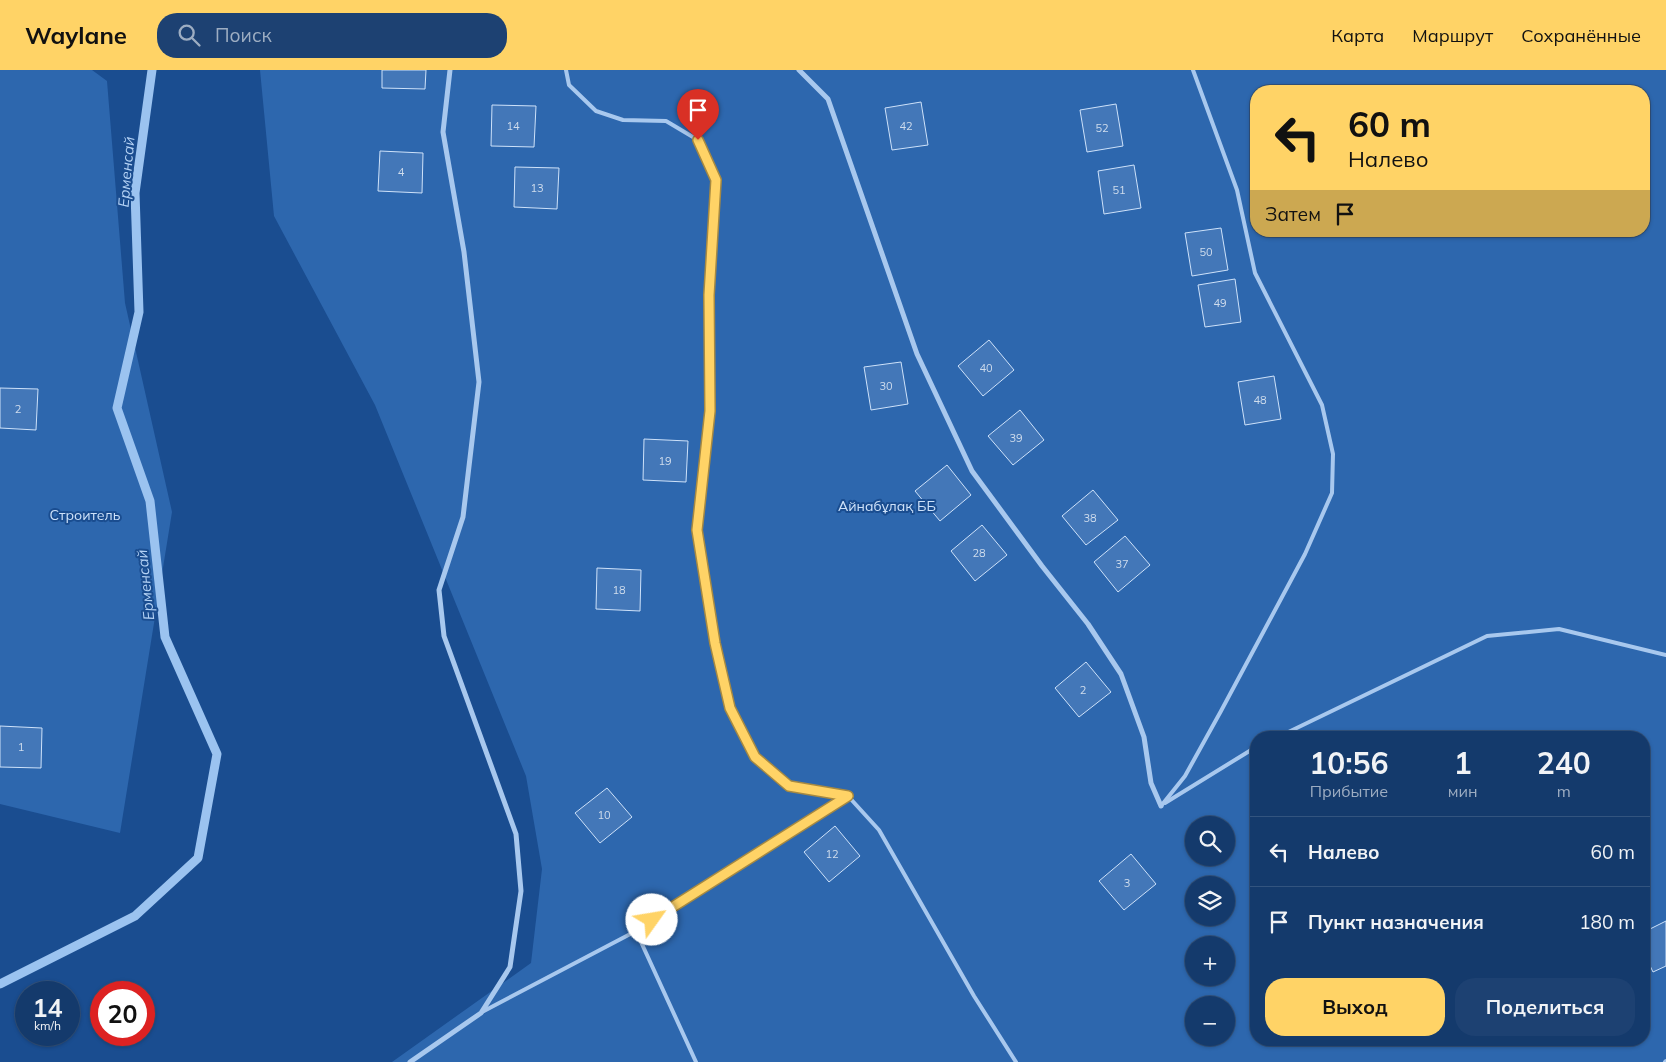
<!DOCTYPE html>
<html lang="ru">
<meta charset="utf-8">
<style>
body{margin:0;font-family:Mulish,sans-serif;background:#1d4172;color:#f1f3f6;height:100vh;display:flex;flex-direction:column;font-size:19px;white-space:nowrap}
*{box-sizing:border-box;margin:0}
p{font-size:16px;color:#9dadc2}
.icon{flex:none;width:28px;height:28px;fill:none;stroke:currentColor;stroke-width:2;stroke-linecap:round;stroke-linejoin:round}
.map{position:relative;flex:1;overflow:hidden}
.details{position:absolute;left:1250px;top:661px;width:400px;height:315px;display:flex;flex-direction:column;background:#143a6c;border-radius:20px;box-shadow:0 1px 4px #0004,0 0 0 1px #33547f}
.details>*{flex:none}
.guide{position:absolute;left:1250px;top:15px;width:400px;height:152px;border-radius:20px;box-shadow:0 1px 4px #0004,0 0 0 1px #33547f;background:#ffd366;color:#111;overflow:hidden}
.controls{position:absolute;left:1185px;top:746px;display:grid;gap:10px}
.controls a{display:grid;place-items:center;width:50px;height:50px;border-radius:50%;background:#143a6c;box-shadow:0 1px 4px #0004,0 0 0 1px #33547f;font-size:25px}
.speed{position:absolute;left:15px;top:911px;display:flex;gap:10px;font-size:25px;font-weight:700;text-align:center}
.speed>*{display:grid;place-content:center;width:65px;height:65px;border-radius:50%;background:#143a6c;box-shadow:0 1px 4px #0004,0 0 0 1px #33547f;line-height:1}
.speed small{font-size:12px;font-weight:400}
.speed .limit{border:8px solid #d22;background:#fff;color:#111}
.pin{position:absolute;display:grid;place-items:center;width:42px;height:42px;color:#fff;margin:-51px -21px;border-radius:50% 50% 50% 0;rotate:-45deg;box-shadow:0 0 5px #0007}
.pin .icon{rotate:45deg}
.me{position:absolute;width:55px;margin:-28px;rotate:58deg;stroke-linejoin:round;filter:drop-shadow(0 0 4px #0008)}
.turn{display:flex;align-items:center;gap:18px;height:105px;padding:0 15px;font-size:22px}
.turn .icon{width:65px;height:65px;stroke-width:2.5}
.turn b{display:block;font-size:35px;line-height:42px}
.then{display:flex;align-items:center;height:48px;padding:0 15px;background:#0003;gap:10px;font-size:19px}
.eta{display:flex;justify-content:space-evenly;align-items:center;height:85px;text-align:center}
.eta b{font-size:30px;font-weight:700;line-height:35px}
.button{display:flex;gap:10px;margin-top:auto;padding:10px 15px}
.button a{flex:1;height:58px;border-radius:20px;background:#ffd366;color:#111;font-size:20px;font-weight:700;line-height:58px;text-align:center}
.button a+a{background:#1d4172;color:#f1f3f6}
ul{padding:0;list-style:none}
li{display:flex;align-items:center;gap:15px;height:70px;padding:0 15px;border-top:1px solid #33547f}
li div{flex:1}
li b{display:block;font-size:19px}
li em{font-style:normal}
header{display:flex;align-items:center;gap:30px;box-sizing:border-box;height:70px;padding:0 25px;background:#ffd366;color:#111}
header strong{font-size:24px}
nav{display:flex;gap:28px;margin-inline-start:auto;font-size:18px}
.search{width:350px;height:45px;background:#1d4172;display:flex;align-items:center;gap:12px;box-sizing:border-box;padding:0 18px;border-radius:20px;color:#9dadc2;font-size:19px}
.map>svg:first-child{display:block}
.green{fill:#2d67ae;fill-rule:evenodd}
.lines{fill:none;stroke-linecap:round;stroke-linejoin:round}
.stream{stroke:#9bc3f0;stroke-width:9}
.building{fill:#4377b8;stroke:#cee2fa}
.lane{stroke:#a8c8ee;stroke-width:4}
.street{stroke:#a8c8ee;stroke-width:5}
.route-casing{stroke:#a68942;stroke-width:12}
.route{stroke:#ffd366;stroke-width:9}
.labels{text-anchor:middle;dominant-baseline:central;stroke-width:4;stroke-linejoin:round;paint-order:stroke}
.number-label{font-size:11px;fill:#d0dded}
.park-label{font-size:14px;fill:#cee2fa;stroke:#1a4d90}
.water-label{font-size:15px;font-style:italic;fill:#b4d2f5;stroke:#1a4d90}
</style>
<header>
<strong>Waylane</strong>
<div class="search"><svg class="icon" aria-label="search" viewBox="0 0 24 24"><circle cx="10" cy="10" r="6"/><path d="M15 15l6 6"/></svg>Поиск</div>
<nav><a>Карта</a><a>Маршрут</a><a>Сохранённые</a></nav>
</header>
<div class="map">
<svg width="1666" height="992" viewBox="0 0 1666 992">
<rect width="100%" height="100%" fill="#1a4d90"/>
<!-- green -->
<g class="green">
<polygon points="0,0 92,0 107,11 125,233 172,442 120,763 0,734"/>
<path d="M 260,0 L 1666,0 L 1666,992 L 392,992 L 531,893 L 542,799 L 526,706 L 375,335 L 274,146 ZM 1256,21 L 1644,21 L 1644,161 L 1256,161 ZM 1256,668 L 1644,668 L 1644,970 L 1256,970 ZM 1194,755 L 1226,755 L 1226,788 L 1194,788 ZM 1194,815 L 1226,815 L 1226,848 L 1194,848 ZM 1194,875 L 1226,875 L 1226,908 L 1194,908 ZM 1194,935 L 1226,935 L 1226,968 L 1194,968 Z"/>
</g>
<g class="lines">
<!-- stream -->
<polyline class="stream" points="0,914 135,846 198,788 217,684 165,567 150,431 117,338 139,242 135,123 152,0"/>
</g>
<!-- building -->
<g class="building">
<polygon points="382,0 426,0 425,19 382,18"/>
<polygon points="921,32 928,75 892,80 885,38"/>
<polygon points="1116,34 1123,76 1087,82 1080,40"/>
<polygon points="492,35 536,36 534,77 491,76"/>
<polygon points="380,81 423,83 422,123 378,121"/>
<polygon points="1134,95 1141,138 1104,144 1098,101"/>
<polygon points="515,97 559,98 557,139 514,137"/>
<polygon points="1221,158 1228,200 1192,206 1185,163"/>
<polygon points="1235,209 1241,252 1205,257 1198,215"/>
<polygon points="989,270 1014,300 983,326 958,296"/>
<polygon points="901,292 908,334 871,340 864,297"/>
<polygon points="1274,306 1281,349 1245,355 1238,312"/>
<polygon points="0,318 38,319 36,360 0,358"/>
<polygon points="1020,340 1044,370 1013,395 988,366"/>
<polygon points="644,369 688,371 686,412 643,410"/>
<polygon points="947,395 971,425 940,451 915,421"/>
<polygon points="1093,420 1118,450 1086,475 1062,446"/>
<polygon points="982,455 1007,485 975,511 951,481"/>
<polygon points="1125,466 1150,495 1118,522 1094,492"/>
<polygon points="597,498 641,500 640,541 596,539"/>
<polygon points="1086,592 1111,622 1079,647 1055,618"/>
<polygon points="0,656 42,658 41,698 0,697"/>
<polygon points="607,718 632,747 600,773 575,743"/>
<polygon points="835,756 860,786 829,812 804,782"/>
<polygon points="1131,784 1156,814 1124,840 1099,811"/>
<polygon points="1666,851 1666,896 1653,902 1644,883 1644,862"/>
</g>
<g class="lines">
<!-- lane -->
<g class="lane">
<polyline points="566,0 569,15 596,41 623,50 666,51 698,70 716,111 709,225 710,341 697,460 715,573 730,638 755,687 789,716 848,726 879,760 974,926 1016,992"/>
<polyline points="1276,668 1487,566 1559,559 1666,585"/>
<polyline points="1165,733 1256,677"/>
<polyline points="1161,736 1185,706 1221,641 1305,484 1332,423 1333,384 1322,335 1255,203 1237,120 1193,0"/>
<polyline points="636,861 696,992"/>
<polyline points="482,942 636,861 848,726"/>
<polyline points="1665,992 1666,991"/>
</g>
<!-- street -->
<g class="street">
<polyline points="799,0 828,29 917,284 972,401 1042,496 1088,554 1121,604 1144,667 1151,713 1161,736"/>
<polyline points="410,992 481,943 510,897 521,821 516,764 444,566 439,520 463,447 479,312 464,182 443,62 450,0"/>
</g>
</g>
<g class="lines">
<defs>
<polyline id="route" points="652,850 848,726 789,716 755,687 730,638 715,573 697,460 710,341 709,225 716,110 698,70"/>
</defs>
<!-- route casing -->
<use href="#route" class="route-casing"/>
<!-- route -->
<use href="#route" class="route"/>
</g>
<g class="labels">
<!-- number labels -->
<g class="number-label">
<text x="513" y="56">14</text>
<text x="906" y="56">42</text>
<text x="1102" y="58">52</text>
<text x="401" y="102">4</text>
<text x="537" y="118">13</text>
<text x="1119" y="120">51</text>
<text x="1206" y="182">50</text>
<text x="1220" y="233">49</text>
<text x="986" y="298">40</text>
<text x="886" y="316">30</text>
<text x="1260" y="330">48</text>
<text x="18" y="339">2</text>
<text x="1016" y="368">39</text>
<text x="665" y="391">19</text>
<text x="1090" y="448">38</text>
<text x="979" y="483">28</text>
<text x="1122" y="494">37</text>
<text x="619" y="520">18</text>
<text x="1083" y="620">2</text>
<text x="21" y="677">1</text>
<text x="604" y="745">10</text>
<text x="832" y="784">12</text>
<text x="1127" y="813">3</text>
</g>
<!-- park labels -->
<g class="park-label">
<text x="887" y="436">Айнабұлақ ББ</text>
<text x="85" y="445">Строитель</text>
</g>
<!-- water labels -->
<g class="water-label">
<text transform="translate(126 102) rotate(-85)">Ерменсай</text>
<text transform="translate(145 515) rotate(-96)">Ерменсай</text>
</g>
</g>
</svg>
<div class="controls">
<a><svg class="icon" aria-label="search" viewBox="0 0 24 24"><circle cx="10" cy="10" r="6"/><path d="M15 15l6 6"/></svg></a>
<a><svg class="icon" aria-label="layers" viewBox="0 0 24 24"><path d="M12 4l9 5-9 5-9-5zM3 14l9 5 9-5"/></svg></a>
<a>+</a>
<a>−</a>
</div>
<div class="speed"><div>14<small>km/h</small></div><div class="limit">20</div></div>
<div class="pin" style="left:698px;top:70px;background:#d93025"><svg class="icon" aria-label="arrive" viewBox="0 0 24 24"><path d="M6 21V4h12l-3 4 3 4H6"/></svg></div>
<svg class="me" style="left:652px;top:850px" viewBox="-20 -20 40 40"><circle r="19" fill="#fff"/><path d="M0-13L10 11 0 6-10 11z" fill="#ffd366"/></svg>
<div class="guide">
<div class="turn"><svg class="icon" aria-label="left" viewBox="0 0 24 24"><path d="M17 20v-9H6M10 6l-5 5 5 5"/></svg><div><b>60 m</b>Налево</div></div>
<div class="then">Затем<svg class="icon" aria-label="arrive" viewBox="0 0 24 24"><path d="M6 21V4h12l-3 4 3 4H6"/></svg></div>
</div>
<section class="details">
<div class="eta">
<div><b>10:56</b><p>Прибытие</p></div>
<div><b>1</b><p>мин</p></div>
<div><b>240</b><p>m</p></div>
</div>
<ul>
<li><svg class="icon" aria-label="left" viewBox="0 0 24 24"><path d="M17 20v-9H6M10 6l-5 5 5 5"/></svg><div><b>Налево</b></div><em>60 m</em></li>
<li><svg class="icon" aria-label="arrive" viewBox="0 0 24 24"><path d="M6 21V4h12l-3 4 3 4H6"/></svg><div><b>Пункт назначения</b></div><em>180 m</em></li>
</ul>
<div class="button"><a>Выход</a><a>Поделиться</a></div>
</section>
</div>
